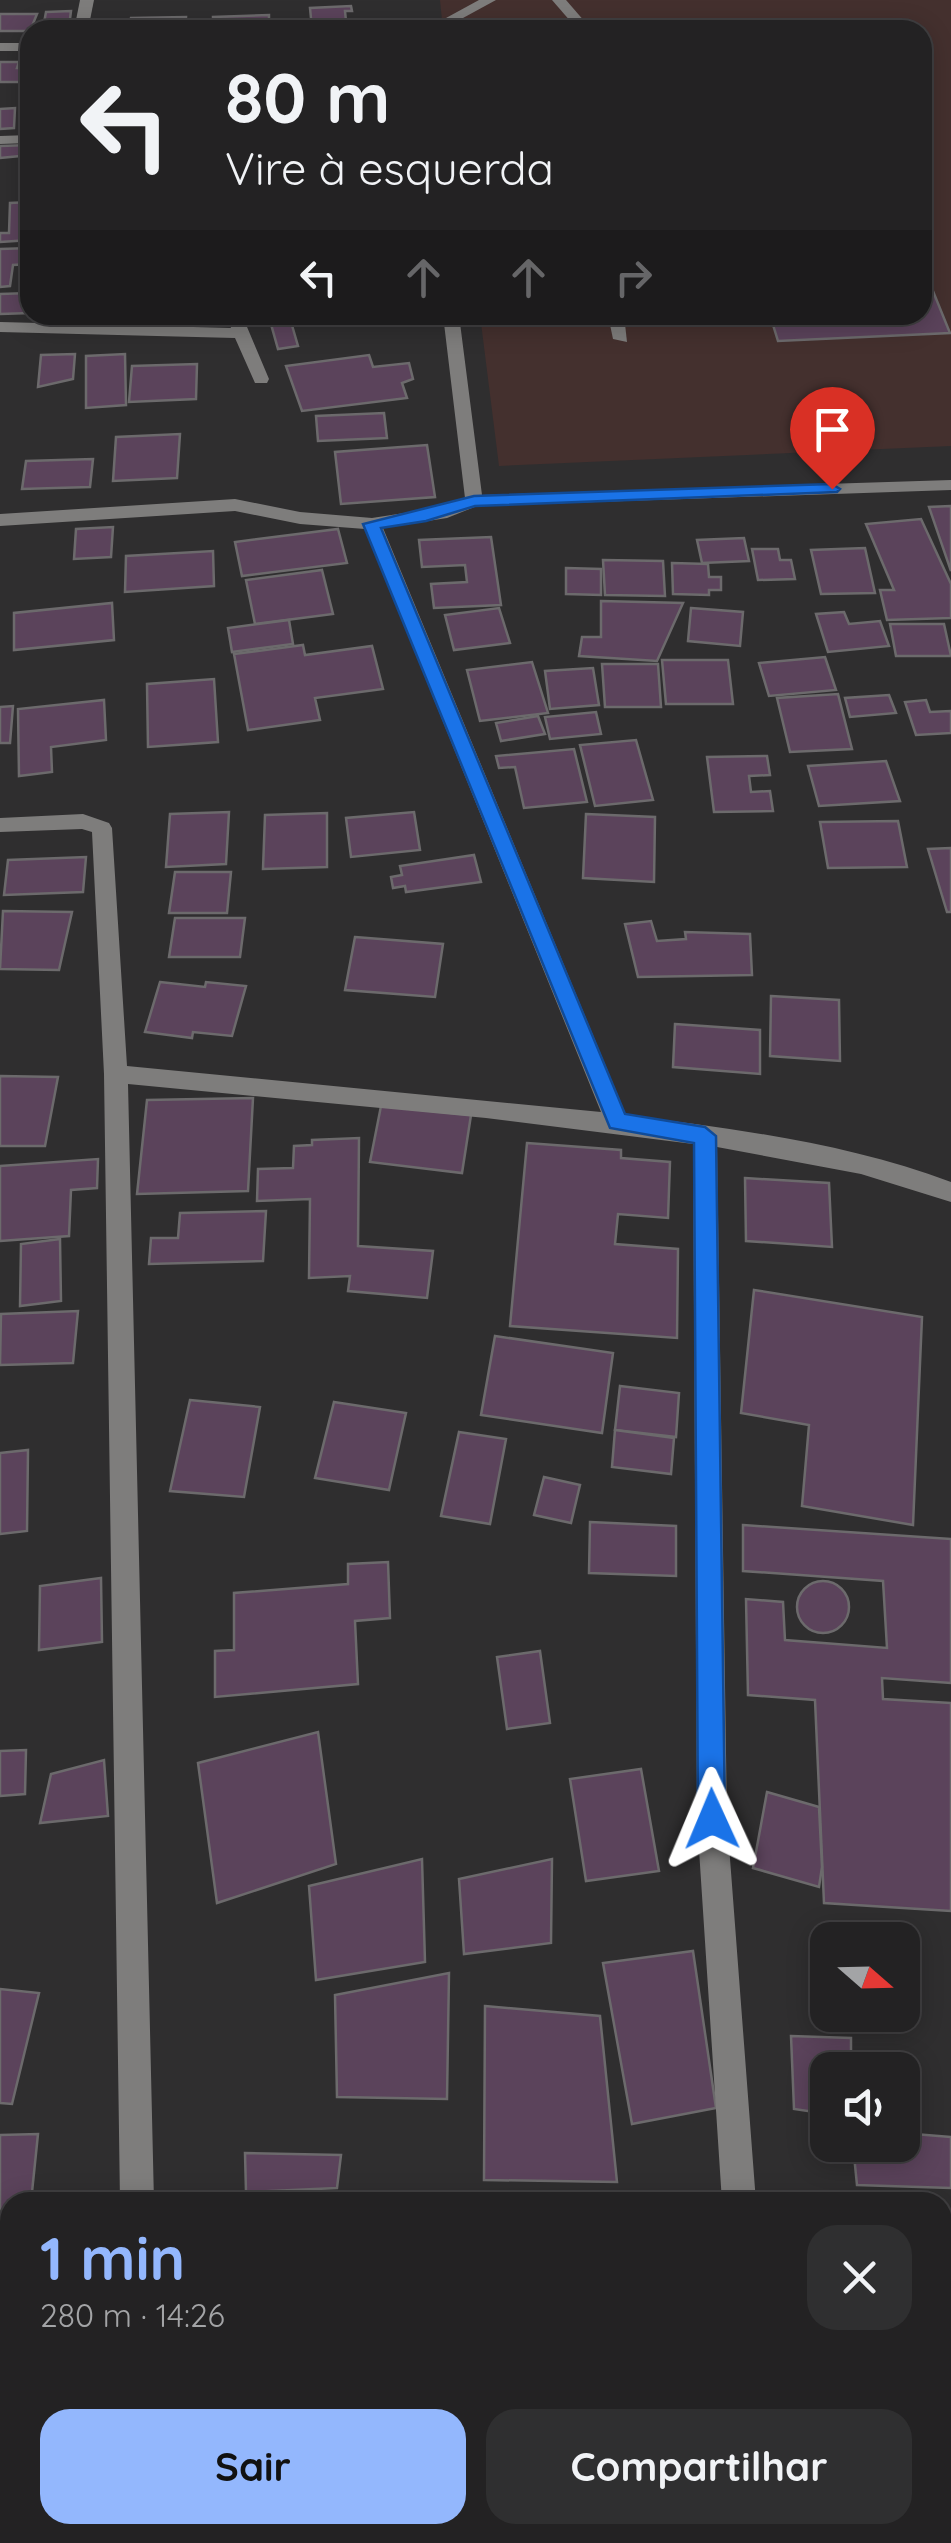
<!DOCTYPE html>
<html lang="pt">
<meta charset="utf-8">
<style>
body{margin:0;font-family:Quicksand,sans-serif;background:#2f2f30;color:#f1f3f6;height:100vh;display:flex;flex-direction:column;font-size:38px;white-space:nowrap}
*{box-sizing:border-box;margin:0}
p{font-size:32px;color:#a3a4a6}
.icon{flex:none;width:55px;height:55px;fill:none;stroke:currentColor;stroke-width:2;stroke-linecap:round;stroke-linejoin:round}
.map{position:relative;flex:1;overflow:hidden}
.sheet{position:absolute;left:0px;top:2192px;width:952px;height:352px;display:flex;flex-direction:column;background:#232223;border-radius:30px 30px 0 0;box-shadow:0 5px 25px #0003,0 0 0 2px #403f41}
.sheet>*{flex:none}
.banner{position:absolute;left:20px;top:20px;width:912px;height:305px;border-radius:30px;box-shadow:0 5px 25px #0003,0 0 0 2px #403f41;background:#232223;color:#f1f3f6;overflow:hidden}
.needle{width:65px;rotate:110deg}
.fabs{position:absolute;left:810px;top:1922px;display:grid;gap:20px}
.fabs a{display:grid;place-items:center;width:110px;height:110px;border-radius:20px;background:#232223;box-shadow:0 5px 25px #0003,0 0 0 2px #403f41;font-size:50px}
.pin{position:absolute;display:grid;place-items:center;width:85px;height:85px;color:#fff;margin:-102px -42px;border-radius:50% 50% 50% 0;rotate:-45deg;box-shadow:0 0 10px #0007}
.pin .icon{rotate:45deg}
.me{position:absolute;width:110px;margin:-55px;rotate:359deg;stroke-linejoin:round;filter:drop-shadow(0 0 8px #0008)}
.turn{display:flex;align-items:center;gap:35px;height:210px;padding:0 40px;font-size:45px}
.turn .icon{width:130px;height:130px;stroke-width:2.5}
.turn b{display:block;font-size:70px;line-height:85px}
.lanes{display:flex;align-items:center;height:95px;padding:0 40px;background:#0003;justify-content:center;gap:50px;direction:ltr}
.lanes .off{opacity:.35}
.round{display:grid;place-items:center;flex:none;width:105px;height:105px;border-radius:30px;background:#2f2f30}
.overview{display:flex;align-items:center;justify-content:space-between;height:170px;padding:0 40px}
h1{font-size:60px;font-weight:800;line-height:75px;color:#93b7fd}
.cta{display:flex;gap:20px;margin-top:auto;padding:20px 40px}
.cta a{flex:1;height:115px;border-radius:30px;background:#93b7fd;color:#111;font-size:40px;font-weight:800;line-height:115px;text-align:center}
.cta a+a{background:#2f2f30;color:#f1f3f6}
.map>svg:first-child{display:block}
.industrial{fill:#44302e}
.building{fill:#5b435b;stroke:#6c6a6c;stroke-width:2.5}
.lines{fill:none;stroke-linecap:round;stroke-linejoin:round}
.minor{fill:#7e7d7c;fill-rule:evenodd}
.route{fill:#1a73e8;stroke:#114b97;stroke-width:2.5}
</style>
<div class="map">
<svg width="951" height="2543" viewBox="0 0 951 2543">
<rect width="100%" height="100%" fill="#2f2e2f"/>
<!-- industrial -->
<polygon class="industrial" points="440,0 951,0 951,446 499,466 480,315 922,315 922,30 443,30"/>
<!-- building -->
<g class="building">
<polygon points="351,6 352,11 345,11 346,21 353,21 353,27 312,29 310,8"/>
<polygon points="71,11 70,19 44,23 46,12"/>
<polygon points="0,14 37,14 30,31 0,31"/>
<polygon points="269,15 269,30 203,30 203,25 213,24 213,17"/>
<polygon points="186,17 185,30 129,30 131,18"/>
<polygon points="0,62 19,62 17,68 28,68 25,82 0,82"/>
<polygon points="15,108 14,128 0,129 0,109"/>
<polygon points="30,145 30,155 0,158 0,146"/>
<polygon points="30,202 30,240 0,242 0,233 9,233 10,203"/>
<polygon points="30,248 30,264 13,265 10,286 0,287 0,249"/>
<polygon points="922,264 950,333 778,341 770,315 922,315"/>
<polygon points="30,293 30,313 0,314 0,294"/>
<polygon points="289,315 298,346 278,349 269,317"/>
<polygon points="75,354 73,379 38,387 41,355"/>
<polygon points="125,354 126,405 86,408 86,356"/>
<polygon points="369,355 373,367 409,363 413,379 402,383 407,398 302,411 286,366"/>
<polygon points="197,364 196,399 129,402 132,366"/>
<polygon points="384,413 387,438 318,441 316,416"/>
<polygon points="180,434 177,478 113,481 116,437"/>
<polygon points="427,445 435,497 341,504 335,452"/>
<polygon points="93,459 90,487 22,489 26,461"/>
<polygon points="951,506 951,571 929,507"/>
<polygon points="921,519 951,584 951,618 887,620 880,590 894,590 866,524"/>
<polygon points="113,527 111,557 74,559 76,529"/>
<polygon points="338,529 347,563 242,576 235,542"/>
<polygon points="491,537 501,605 434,608 431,584 467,582 465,565 422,567 419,540"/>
<polygon points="744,538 749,561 702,563 697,540"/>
<polygon points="865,548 875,593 821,594 811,550"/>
<polygon points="752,549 778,549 780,560 791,560 795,579 758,580"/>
<polygon points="213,551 214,586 125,592 126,556"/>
<polygon points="603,560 663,561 665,596 605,595"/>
<polygon points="672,563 708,564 709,577 721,577 721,590 709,590 709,595 673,594"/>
<polygon points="566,568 601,569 601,595 566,594"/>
<polygon points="322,570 333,614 255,624 246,580"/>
<polygon points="601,601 683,603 657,661 579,656 582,637 601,637"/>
<polygon points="112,603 114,640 14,650 14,613"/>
<polygon points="499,608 510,643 454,650 445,615"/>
<polygon points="691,608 743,612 740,646 688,641"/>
<polygon points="844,612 849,624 880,621 889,646 828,652 816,614"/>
<polygon points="289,620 293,644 232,652 228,628"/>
<polygon points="890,624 944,624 951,656 896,656"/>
<polygon points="303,645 305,655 372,646 383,689 315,698 320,720 248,730 234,654"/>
<polygon points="825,657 836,690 769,696 759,663"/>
<polygon points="662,660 728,660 733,704 666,704"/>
<polygon points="532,662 548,713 480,721 467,670"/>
<polygon points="602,664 658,664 661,707 605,707"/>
<polygon points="593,668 599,705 550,709 545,671"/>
<polygon points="214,679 218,742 148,747 147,684"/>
<polygon points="838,694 852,749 790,752 777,698"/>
<polygon points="889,695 896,713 850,717 845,698"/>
<polygon points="104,700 106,740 51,747 52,772 19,776 18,709"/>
<polygon points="926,700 930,712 951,711 951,733 916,735 905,702"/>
<polygon points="13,706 10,743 0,743 0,707"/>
<polygon points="596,712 601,734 550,739 545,717"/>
<polygon points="538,716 545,734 501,741 496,723"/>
<polygon points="636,740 653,800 595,806 580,745"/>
<polygon points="574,749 587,802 524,808 515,767 499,768 496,756"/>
<polygon points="767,756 770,775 749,776 751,792 770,791 773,811 714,812 707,757"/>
<polygon points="886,761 900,801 819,806 808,766"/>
<polygon points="229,812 226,864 166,867 170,814"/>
<polygon points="414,812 420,850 351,857 346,818"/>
<polygon points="327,813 327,867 263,869 265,815"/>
<polygon points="586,814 655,817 654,882 583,878"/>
<polygon points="898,821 907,867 828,868 820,822"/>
<polygon points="951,848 951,912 947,912 928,849"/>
<polygon points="474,855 481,882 406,892 405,886 393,888 391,877 402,875 400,866"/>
<polygon points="86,857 83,892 4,895 8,860"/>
<polygon points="175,872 231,872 227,913 169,913"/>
<polygon points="3,911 72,912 59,970 0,969"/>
<polygon points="175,918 245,918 240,957 169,957"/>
<polygon points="651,921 657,941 686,939 685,932 750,934 752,975 638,977 625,924"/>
<polygon points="355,937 443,944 435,997 345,990"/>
<polygon points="160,982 205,987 206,982 246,986 232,1036 193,1032 192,1038 145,1032"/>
<polygon points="771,996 839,1000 840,1061 770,1056"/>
<polygon points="675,1024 760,1030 760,1074 673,1067"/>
<polygon points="0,1076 58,1077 45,1146 0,1146"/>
<polygon points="253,1098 248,1191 137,1194 147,1100"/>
<polygon points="381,1106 471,1115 462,1173 370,1162"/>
<polygon points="359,1138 358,1246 433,1251 427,1298 348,1291 350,1276 309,1278 310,1199 257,1201 258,1169 293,1168 294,1146 312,1145 312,1140"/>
<polygon points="527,1143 621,1150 621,1158 670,1162 668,1218 618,1214 615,1244 678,1249 677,1338 510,1326"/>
<polygon points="98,1159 97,1188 71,1190 69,1236 0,1241 0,1166"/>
<polygon points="745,1178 829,1183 832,1247 746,1241"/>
<polygon points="266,1211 263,1261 149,1264 151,1238 178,1238 180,1213"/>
<polygon points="60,1239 61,1301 20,1306 21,1244"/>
<polygon points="754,1290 922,1317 913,1525 802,1506 809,1425 741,1413"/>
<polygon points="78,1311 73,1363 0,1365 1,1314"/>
<polygon points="495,1336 613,1353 602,1433 481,1415"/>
<polygon points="620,1386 679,1393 676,1437 615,1430"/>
<polygon points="190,1400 260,1407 244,1497 170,1491"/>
<polygon points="334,1402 406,1413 389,1490 315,1478"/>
<polygon points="615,1430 674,1438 671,1474 612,1467"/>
<polygon points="459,1432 506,1439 490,1524 441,1516"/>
<polygon points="28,1450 27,1531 0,1534 0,1453"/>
<polygon points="544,1477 580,1485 571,1523 534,1515"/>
<polygon points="590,1522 676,1526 676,1576 589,1573"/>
<polygon points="743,1525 951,1539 951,1683 882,1678 883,1699 951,1703 951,1911 824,1903 815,1700 748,1695 746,1599 783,1602 785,1640 887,1648 883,1581 743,1571"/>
<polygon points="388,1562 390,1618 355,1621 358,1684 215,1697 215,1651 234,1650 234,1593 348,1584 348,1564"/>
<polygon points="101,1578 102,1642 39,1650 40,1586"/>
<circle cx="823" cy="1607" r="26"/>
<polygon points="540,1651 550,1723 507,1729 497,1657"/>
<polygon points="318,1732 336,1864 217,1903 198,1763"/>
<polygon points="26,1750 25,1794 0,1796 0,1751"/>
<polygon points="104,1760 108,1816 40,1823 51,1774"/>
<polygon points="641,1769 659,1871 586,1881 570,1779"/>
<polygon points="767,1792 819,1807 822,1867 819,1887 753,1868"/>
<polygon points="422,1859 425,1962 316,1980 309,1886"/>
<polygon points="552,1859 551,1943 464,1954 459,1879"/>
<polygon points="693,1951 716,2108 632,2124 603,1963"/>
<polygon points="449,1973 447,2099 337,2097 335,1995"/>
<polygon points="0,1989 39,1993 12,2104 0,2103"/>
<polygon points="485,2006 600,2016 617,2182 484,2180"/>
<polygon points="791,2036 851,2038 851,2070 828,2070 828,2114 794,2109"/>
<polygon points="902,2133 951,2137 951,2188 857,2185 853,2145 902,2145"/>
<polygon points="38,2134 31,2202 10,2202 10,2233 0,2231 0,2135"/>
<polygon points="245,2153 341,2155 337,2188 246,2192"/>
<polygon points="0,2437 10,2437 10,2535 109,2535 108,2543 0,2543"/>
<polygon points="327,2535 404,2535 403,2543 326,2543"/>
<polygon points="542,2535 594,2535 595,2543 540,2543"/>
</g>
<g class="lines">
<!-- minor -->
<g class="minor">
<polygon points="80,0 94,0 88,30 74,30"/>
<polygon points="479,0 496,0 441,30 424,30"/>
<polygon points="552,0 566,0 592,30 578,30"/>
<rect x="0" y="43" width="30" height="8"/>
<polygon points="30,135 30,143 0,144 0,136"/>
<polygon points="226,315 242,315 269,379 267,383 255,383 235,338 0,332 0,322 231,328"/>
<path d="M 443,315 L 459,315 L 482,495 L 951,480 L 951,490 L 477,506 L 447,518 L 383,528 L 626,1115 C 736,1129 847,1143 951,1182 L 951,1202 L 861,1174 L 717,1147 L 727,1819 L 756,2202 L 722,2202 L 697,1819 L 693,1144 L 486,1118 L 128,1084 L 154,2202 L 120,2202 L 104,1074 L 92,832 L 82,829 L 0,832 L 0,818 L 83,814 L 109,823 L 112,828 L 127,1066 L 601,1112 L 365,529 L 300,524 L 235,511 L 0,526 L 0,514 L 235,499 L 300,512 L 372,518 L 443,507 L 465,498 Z"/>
<polygon points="608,315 624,315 627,342 613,339"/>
<rect x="125" y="2535" width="36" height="8"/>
<polygon points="732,2535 768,2535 769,2543 733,2543"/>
</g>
</g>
<!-- route -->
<polygon class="route" points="832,484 840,489 837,492 475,506 426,521 381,528 625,1114 705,1127 716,1136 725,1819 721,1829 712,1833 702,1829 698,1819 694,1143 610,1128 363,524 474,496"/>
</svg>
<div class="fabs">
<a><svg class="needle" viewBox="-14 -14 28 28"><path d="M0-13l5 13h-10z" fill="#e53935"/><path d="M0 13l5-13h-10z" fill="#a3a4a6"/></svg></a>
<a><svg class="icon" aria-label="sound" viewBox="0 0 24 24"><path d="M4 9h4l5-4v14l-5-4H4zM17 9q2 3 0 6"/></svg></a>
</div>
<div class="pin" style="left:832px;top:489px;background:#d93025"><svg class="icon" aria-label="arrive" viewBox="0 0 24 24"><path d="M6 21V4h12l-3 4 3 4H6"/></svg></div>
<svg class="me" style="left:712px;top:1819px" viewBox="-20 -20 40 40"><path d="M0-17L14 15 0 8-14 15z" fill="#1a73e8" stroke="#fff" stroke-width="4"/></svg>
<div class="banner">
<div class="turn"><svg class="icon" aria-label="left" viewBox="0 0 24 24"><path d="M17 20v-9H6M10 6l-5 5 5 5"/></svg><div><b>80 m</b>Vire à esquerda</div></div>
<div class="lanes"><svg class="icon" aria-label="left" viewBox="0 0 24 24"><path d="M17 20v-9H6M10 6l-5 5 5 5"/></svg><svg class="icon off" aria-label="ahead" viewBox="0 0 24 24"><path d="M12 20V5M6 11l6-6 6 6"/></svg><svg class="icon off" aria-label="ahead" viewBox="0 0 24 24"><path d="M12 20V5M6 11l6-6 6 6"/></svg><svg class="icon off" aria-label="right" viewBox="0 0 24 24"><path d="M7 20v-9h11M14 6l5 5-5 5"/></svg></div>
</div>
<section class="sheet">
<div class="overview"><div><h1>1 min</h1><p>280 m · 14:26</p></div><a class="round"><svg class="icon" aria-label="close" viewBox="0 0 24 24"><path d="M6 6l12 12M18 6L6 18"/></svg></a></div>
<div class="cta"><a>Sair</a><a>Compartilhar</a></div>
</section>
</div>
